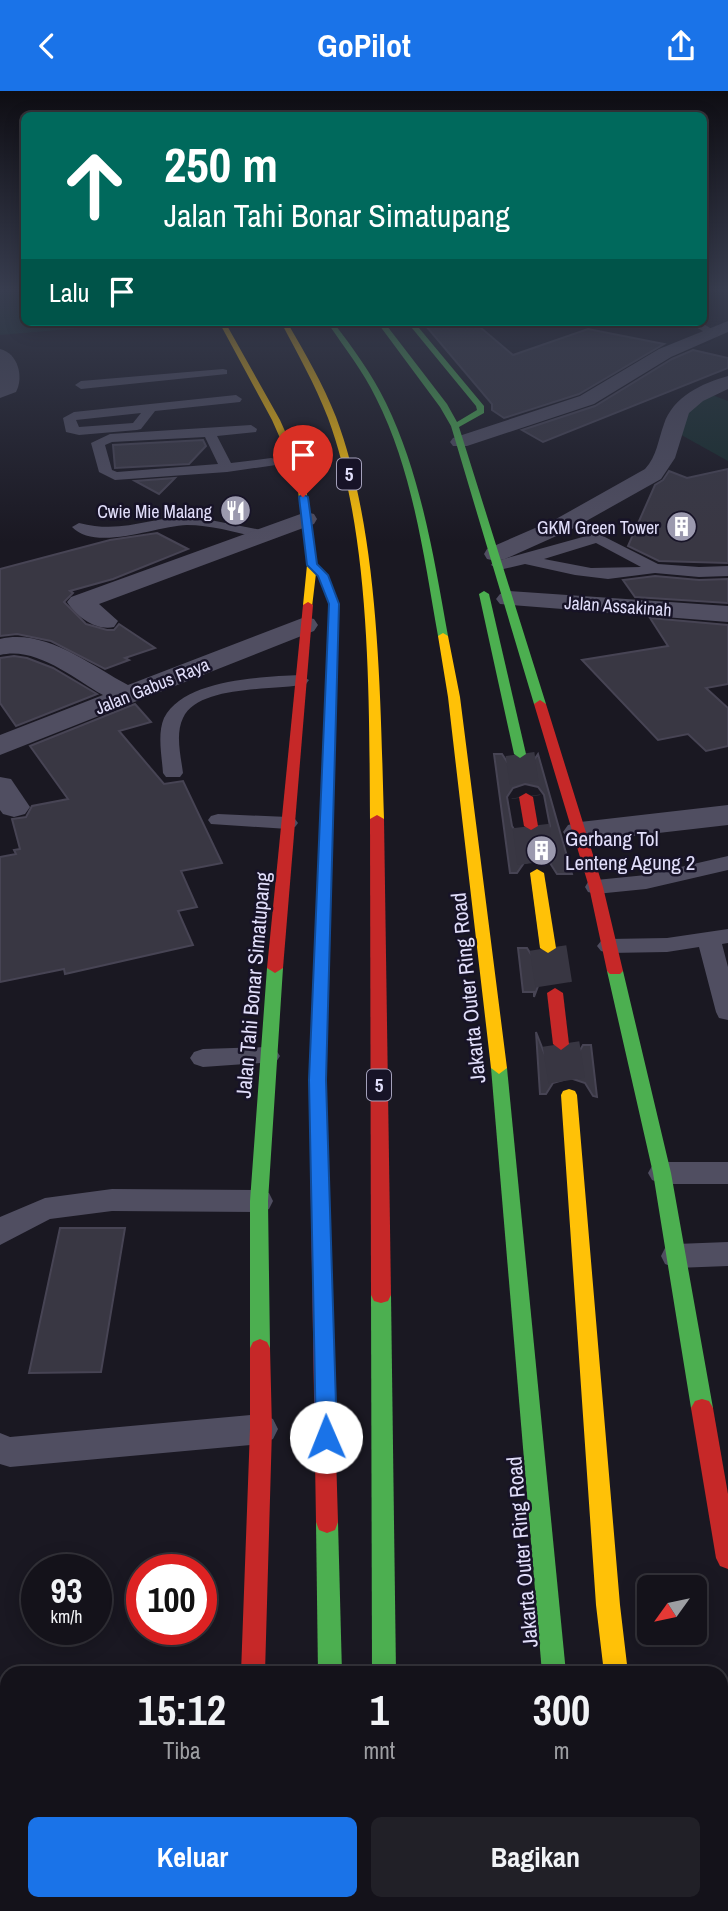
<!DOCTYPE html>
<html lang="id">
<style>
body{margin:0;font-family:"Archivo Narrow",sans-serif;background:#212027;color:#f1f3f6;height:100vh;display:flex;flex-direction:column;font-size:26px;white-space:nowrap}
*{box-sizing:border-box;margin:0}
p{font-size:23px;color:#9d9ea2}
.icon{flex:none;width:38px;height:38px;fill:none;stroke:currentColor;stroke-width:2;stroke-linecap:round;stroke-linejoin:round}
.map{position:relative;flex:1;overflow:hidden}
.side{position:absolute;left:0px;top:1575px;width:728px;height:245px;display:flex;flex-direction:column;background:#14121a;border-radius:21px 21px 0 0;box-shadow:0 4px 18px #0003,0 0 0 2px #333239}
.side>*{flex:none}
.guide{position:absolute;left:21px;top:21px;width:686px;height:214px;border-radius:10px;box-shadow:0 4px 18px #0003,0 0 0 2px #333239;background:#00695c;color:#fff;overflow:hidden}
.needle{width:46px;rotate:237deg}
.controls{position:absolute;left:637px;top:1484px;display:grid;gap:14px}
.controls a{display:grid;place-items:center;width:70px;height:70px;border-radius:10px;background:#14121a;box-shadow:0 4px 18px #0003,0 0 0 2px #333239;font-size:35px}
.speed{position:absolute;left:21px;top:1463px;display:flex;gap:14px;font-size:35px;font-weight:700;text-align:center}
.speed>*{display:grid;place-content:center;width:91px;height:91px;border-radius:50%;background:#14121a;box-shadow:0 4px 18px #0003,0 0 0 2px #333239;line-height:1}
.speed small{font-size:18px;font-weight:400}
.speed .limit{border:10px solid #d22;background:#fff;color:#111}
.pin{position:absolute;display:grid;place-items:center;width:60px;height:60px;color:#fff;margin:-72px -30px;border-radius:50% 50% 50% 0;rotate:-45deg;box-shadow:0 0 7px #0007}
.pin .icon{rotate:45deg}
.me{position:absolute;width:77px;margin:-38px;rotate:359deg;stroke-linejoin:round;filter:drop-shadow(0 0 5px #0008)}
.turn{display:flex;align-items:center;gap:24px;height:147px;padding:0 28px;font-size:32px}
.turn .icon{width:91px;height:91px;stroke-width:2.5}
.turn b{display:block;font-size:49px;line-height:60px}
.then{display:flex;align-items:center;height:66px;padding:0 28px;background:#0003;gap:14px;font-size:26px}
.eta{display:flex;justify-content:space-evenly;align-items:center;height:119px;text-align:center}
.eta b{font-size:42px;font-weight:700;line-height:49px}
.primary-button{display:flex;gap:14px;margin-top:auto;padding:14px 28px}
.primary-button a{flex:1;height:80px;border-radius:10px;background:#1a73e8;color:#fff;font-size:28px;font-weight:700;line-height:80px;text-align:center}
.primary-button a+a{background:#212027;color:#f1f3f6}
header{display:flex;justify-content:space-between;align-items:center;height:91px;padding:0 28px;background:#1a73e8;color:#fff;font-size:32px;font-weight:700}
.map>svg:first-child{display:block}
.green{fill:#172d2d}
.building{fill:#393743;stroke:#474454;stroke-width:2;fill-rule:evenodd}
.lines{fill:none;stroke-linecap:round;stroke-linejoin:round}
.highway-tunnel-far1{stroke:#383642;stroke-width:29;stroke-dasharray:29 14;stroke-linecap:butt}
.highway-tunnel{stroke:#383642;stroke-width:37;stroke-dasharray:37 18;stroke-linecap:butt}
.lane{fill:#504e61;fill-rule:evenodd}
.street{fill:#504e61;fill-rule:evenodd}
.fast{fill:#4caf50;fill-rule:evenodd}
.slow{fill:#ffc107;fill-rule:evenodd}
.jam{fill:#c62828;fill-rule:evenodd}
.route{fill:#1a73e8;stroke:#114b97;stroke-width:2}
.labels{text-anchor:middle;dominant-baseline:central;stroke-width:5;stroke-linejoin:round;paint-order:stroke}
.far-poi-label{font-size:18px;fill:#e1defa;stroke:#171327;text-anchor:end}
.far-street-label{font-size:18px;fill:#e1defa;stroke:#171327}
.shield{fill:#171327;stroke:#a4a1bb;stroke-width:2}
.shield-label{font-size:19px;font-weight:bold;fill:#e1defa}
.poi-label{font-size:21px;fill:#e1defa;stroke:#171327;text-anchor:start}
.street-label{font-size:21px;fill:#e1defa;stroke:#171327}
</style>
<header><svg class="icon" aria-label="back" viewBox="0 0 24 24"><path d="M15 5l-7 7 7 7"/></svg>GoPilot<svg class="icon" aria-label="share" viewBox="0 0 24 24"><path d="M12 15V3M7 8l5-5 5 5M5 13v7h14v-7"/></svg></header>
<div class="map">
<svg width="728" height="1820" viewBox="0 0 728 1820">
<rect width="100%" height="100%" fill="#1a1822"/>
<!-- green -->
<g class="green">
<polygon points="0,197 24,197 24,231 150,231 0,244"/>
<polygon points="707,302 728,310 728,370 667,336"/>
</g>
<!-- building -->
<g class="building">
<polygon points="474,231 513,264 588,238 664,253 579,303 504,327 492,319 492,313 425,234"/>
<polygon points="693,259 728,267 728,277 543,351 522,339 595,315 672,268"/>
<polygon points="203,349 206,355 189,373 115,377 113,354"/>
<polygon points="728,378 728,472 659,470 628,455 655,394 663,389 669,380 687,387"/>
<polygon points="175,387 159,403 135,390"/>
<polygon points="157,442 188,458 113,488 70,500 73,502 64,511 86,533 107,539 114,539 119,533 155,557 125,567 129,569 105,578 51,550 17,543 0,545 0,478 110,449"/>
<polygon points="655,485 699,489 728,488 728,512 635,506 623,489"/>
<polygon points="650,527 728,534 728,593 706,597 728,617 728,655 706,660 688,643 658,649 582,569 668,555"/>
<polygon points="14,565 27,567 53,577 97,603 16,635 0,612 0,567"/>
<polygon points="135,613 151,631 119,640 164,693 183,690 222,772 181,780 197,816 178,820 193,854 65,883 64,878 0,891 0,766 16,763 14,759 20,758 12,728 26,726 32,715 68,708 30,655"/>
<path d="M 494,663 L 502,663 L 508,672 L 521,675 L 532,672 L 538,663 L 572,783 L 557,783 L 550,772 L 538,769 L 524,772 L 517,782 L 510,782 ZM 525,693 L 538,696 L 544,704 L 550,735 L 544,745 L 532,748 L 517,743 L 512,735 L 507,706 L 513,697 Z"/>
<polygon points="518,857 527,857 534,868 547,872 562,868 565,863 569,890 554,887 540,890 534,906 534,901 523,901"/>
<polygon points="536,941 545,964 560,970 576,966 583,954 591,954 597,1006 593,1005 585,992 570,987 553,992 546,1003 540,1003"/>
<polygon points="60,1137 125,1137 101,1281 29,1282"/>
</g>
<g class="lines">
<!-- highway-tunnel-far1 -->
<polyline class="highway-tunnel-far1" points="520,663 526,706"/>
<!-- highway-tunnel -->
<g class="highway-tunnel">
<polyline points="531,735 537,782"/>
<polyline points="548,857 555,902"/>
<polyline points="561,953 569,1004"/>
</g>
<!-- lane -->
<g class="lane">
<polygon points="687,231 700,231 717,241 708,243"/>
<polygon points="223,278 227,279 227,283 81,298 75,294 81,290"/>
<path d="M 236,304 L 242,308 L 240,311 L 155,320 L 141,338 L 137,339 L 79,344 L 66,341 L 63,327 L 74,321 ZM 141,322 L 133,332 L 79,336 L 76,329 Z"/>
<path d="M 251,334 L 257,338 L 256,341 L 217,345 L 231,372 L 271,367 L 276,368 L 276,374 L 227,381 L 115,389 L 99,381 L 91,352 L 110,343 ZM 205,346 L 218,373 L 117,381 L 112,379 L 105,354 L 112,351 Z"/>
<path d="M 195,426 L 261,439 L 268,443 L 261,447 C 237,442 212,434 187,434 C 156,435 96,461 72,436 L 79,432 C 126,444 151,424 195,426 Z"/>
<path d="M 597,442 L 658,473 L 699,476 L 728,475 L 728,485 L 699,486 L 655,482 L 608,488 L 575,484 L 525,473 L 499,479 L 491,474 L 493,471 ZM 596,452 L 641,476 L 591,477 L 544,468 Z"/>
<path d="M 300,584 L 309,589 L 306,593 C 275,600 199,593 183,627 C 175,643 181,666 183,682 L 180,686 L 166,686 L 163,682 C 162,666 157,643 164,627 C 184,588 261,586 300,584 Z"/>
<polygon points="218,723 288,726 295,728 298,732 295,736 288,738 211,733 208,729 211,725"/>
<polygon points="728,765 728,779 646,798 596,803 588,801 585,796 588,791 596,789 646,784"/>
<polygon points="728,838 728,852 722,853 728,876 728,929 719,927 716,921 699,856 667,861 609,862 601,860 597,855 601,850 609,848 667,847"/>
<polygon points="267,956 276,959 280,965 276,971 203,976 194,973 190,967 194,961 203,958"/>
<polygon points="662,1071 728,1071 728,1093 662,1093 652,1089 648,1082 652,1075"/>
<polygon points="112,1098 259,1099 269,1102 273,1110 269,1118 259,1121 112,1120 50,1128 0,1154 0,1126 45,1107"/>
<polygon points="728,1151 728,1175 676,1177 665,1173 661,1165 665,1157 676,1153"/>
<polygon points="261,1323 273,1328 278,1338 273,1348 261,1353 10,1376 0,1373 0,1342 10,1346"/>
<polygon points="116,1813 160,1813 158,1820 118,1820"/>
</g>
<!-- street -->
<g class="street">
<polygon points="728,230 728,241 671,266 594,313 467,355 453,355 450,351 453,347 580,305 659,258"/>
<path d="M 0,258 C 18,262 24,286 16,301 L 0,307 Z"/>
<path d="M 728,285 L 728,298 L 703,310 L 689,322 L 675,367 L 661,388 L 572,438 L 505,468 L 496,470 L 487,468 L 484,463 L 487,458 L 556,428 L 645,378 C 657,365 658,349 664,333 C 673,306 702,292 728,285 Z"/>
<path d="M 306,421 L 314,423 L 317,428 L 314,433 L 99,513 L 118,530 L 114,536 C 96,540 77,526 67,511 L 71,506 Z"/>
<polygon points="509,500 728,515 728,531 500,513 496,508 500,503"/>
<path d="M 305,526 L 314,528 L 318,534 L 314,540 L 0,664 L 0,644 L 103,604 C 73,587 36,555 0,564 L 0,548 C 45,537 90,574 128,594 Z"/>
<polygon points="0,686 11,688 30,716 25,723 14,726 3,723 0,719"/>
<polygon points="728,714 728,734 580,751 568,748 563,741 568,734 580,731"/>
</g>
<!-- fast -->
<g class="fast">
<path d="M 327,231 L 333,231 C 353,257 372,283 386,312 C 421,384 434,467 448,545 L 447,547 L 438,545 C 424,466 413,380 376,307 C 363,280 344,256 327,231 Z"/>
<polygon points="377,231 384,231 447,313 457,331 477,319 476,315 407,231 414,231 484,315 484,322 459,336 546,613 544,616 540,617 534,613 451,335 440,316"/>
<polygon points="312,471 328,484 339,513 327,942 319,947 311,942 329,513 318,485 307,474"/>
<polygon points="484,500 489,503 526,663 520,667 514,663 479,503"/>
<polygon points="275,872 283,877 268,1110 270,1257 267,1263 260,1266 253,1263 250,1257 250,1110 267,877"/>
<polygon points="615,875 623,880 671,1082 713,1317 709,1324 702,1326 695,1324 691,1317 653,1082 607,880"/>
<polygon points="499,971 507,977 566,1582 542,1582 491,977"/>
<polygon points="381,1196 388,1198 391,1204 396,1582 372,1582 371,1204 374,1198"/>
<polygon points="327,1420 335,1423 338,1431 342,1582 318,1582 316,1431 319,1423"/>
<rect x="316" y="1813" width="28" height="7"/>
<polygon points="628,1813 656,1813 657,1820 629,1820"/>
</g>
<!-- slow -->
<g class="slow">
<polygon points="219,231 225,231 280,329 304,383 317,474 312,516 303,514 307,474 296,383 272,329"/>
<path d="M 281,231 L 287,231 C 305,262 323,293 336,326 C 380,443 380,603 384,728 L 377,732 L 370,728 C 369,603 371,444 328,327 C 315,293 297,262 281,231 Z"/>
<polygon points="443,542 448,545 460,606 507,977 499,983 491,977 448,606 438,545"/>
<polygon points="537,778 544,782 556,857 548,862 540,857 530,782"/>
<polygon points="569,998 575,1000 577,1004 620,1514 628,1582 604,1582 596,1514 561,1004 563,1000"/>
<rect x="228" y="1813" width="28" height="7"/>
<rect x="373" y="1813" width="28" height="7"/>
<polygon points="562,1813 590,1813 591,1820 563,1820"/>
</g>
<!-- jam -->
<g class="jam">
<polygon points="308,511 313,514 283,877 275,882 267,877 303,514"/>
<polygon points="540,609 546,613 603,796 623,880 620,883 610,883 607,880 589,796 534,613"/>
<polygon points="526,702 533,706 538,735 531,739 524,735 519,706"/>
<polygon points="377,724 384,728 391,1204 388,1210 381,1212 374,1210 371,1204 370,728"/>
<polygon points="555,897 563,902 569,953 561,959 553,953 547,902"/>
<polygon points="319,937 327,942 325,989 338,1431 335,1439 327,1442 319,1439 316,1431 309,989 311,942"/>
<polygon points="260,1248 267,1251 270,1257 272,1338 265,1582 241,1582 250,1338 250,1257 253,1251"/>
<polygon points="702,1308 709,1310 713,1317 728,1403 728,1478 720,1475 716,1467 691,1317 695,1310"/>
</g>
</g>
<!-- sky -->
<linearGradient id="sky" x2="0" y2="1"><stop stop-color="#0e0d13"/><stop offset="0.44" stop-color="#383d4f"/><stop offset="1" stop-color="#383d4f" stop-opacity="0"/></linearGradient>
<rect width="728" height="451" fill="url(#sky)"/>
<!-- route -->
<polygon class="route" points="303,403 308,406 317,473 328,484 339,513 326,989 337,1346 334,1353 326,1356 319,1353 316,1346 309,989 329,513 318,485 307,474 299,406"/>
<!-- icons -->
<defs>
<symbol id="restaurant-disc" viewBox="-11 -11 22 22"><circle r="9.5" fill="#9b99ae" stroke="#171327"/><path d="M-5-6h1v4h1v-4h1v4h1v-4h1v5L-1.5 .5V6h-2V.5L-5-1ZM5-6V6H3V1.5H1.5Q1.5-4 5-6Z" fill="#fff"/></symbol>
<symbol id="building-disc" viewBox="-11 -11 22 22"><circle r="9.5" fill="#9b99ae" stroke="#171327"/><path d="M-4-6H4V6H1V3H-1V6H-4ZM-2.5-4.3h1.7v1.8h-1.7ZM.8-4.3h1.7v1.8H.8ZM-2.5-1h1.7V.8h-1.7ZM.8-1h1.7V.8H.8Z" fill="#fff"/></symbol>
</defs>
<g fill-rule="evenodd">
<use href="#restaurant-disc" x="218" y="402" width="35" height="35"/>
<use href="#building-disc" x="664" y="418" width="35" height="35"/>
<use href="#building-disc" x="524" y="742" width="35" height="35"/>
</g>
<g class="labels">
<!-- far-poi labels -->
<g class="far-poi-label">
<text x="212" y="420">Cwie Mie Malang</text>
<text x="659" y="436">GKM Green Tower</text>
</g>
<!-- far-street labels -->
<g class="far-street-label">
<text transform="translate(618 515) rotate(4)">Jalan Assakinah</text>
<text transform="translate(152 595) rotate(-22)">Jalan Gabus Raya</text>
</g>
<!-- shield labels -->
<g class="shield">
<rect x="337" y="367.5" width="24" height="31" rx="5"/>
<rect x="367" y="978.5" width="24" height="31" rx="5"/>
</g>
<g class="shield-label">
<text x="349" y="383">5</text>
<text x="379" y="994">5</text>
</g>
<!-- poi labels -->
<g class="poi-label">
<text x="565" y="747">Gerbang Tol<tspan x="565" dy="24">Lenteng Agung 2</tspan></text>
</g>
<!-- street labels -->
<g class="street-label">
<text transform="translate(253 894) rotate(-85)">Jalan Tahi Bonar Simatupang</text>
<text transform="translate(468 897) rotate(-96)">Jakarta Outer Ring Road</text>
<text transform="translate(522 1461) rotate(-95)">Jakarta Outer Ring Road</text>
</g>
</g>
</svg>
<div class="controls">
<a><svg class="needle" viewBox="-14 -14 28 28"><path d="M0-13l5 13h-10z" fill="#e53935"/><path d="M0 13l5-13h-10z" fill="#9d9ea2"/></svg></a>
</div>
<div class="speed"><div>93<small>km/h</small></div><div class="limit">100</div></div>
<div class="pin" style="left:303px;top:406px;background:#d93025"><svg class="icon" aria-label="arrive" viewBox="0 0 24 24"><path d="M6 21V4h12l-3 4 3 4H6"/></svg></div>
<svg class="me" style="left:326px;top:1346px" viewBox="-20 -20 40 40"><circle r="19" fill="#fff"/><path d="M0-13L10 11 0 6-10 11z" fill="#1a73e8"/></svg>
<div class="guide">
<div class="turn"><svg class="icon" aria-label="ahead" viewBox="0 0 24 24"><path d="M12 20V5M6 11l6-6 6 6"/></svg><div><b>250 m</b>Jalan Tahi Bonar Simatupang</div></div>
<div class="then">Lalu<svg class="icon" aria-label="arrive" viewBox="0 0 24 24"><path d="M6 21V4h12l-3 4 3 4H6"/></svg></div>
</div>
<section class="side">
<div class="eta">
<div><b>15:12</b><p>Tiba</p></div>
<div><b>1</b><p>mnt</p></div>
<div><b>300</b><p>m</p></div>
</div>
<div class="primary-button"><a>Keluar</a><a>Bagikan</a></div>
</section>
</div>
